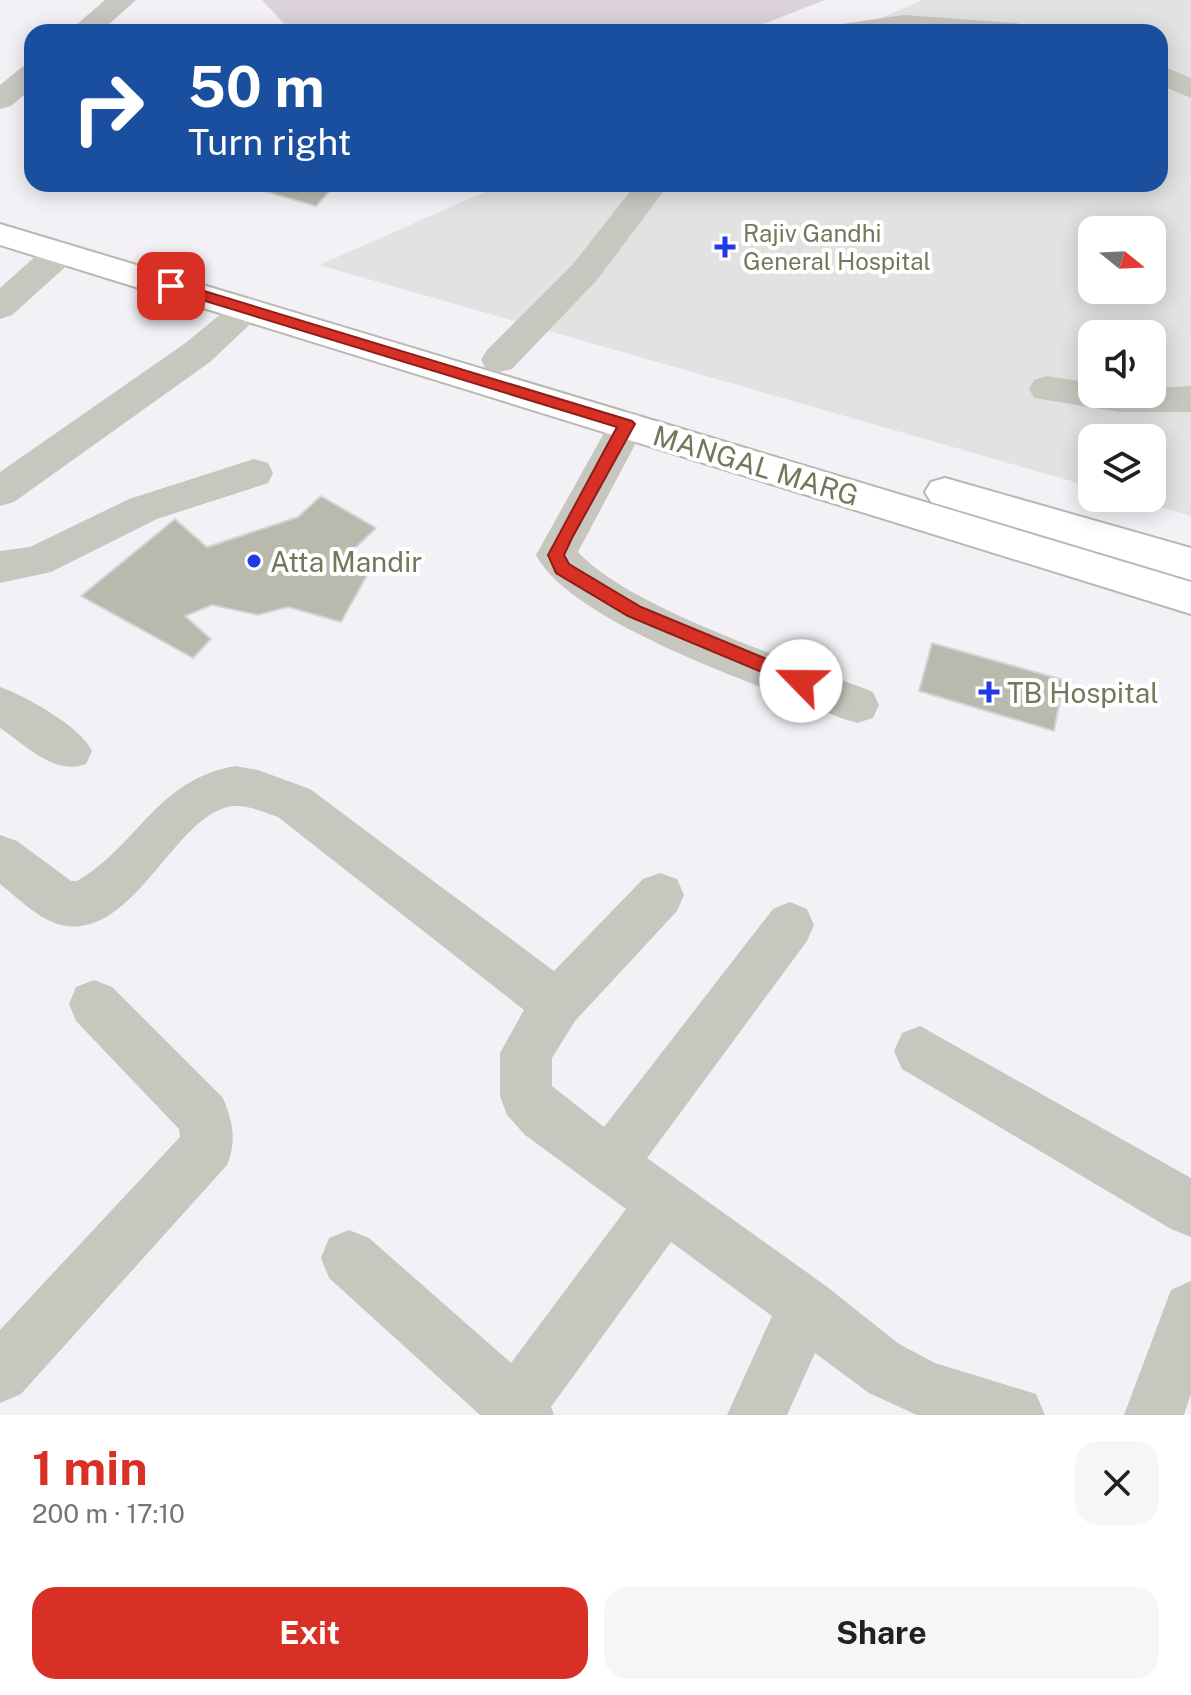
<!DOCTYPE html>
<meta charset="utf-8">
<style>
body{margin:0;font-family:"Public Sans",sans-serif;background:#f6f6f6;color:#202124;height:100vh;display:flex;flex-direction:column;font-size:30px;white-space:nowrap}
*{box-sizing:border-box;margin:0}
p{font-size:26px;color:#757577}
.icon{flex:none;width:44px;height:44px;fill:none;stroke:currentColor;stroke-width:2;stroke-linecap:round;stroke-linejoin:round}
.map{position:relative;height:1415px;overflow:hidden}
.drawer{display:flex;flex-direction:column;background:#fff;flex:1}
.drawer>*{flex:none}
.banner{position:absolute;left:24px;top:24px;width:1144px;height:168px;border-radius:24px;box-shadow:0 4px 20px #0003;background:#1a4fa0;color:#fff;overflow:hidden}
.needle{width:52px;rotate:108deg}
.fabs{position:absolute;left:1078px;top:216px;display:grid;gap:16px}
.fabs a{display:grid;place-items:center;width:88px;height:88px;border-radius:16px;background:#fff;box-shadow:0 4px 20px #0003;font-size:40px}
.pin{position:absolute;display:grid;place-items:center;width:68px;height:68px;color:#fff;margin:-34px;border-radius:16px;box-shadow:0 4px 12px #0006}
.me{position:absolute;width:88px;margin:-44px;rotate:293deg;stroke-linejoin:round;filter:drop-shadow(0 0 6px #0008)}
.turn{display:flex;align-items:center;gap:28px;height:168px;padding:0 32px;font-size:36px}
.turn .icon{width:104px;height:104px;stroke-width:2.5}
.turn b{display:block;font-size:56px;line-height:68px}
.round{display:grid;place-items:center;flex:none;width:84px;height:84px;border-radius:24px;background:#f6f6f6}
.summary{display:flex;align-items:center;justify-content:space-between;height:136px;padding:0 32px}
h1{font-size:48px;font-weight:700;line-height:60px;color:#d93025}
.primary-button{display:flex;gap:16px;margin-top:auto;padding:16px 32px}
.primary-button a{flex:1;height:92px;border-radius:24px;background:#d93025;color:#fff;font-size:32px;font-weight:700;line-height:92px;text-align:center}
.primary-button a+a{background:#f6f6f6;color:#202124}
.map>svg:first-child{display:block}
.built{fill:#e3e2e2;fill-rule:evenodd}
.green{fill:#dcd2da}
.building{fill:#bab9ad;stroke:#d5d4d6;stroke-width:2}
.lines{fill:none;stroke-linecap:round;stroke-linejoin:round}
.major-casing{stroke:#b7b8af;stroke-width:4}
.minor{fill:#c7c7c0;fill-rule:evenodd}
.major{fill:#fff;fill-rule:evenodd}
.route{fill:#d93025;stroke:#8d1f18;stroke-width:2}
.poi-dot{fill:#203be6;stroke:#fff;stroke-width:3}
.labels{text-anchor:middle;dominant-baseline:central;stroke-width:8;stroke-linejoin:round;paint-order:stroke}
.far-poi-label{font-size:24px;fill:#75775b;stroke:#fff;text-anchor:start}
.street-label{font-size:28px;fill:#75775b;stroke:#fff}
.poi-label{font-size:28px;fill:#75775b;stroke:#fff;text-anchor:start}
</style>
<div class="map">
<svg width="1191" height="1415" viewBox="0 0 1191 1415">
<rect width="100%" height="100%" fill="#f3f1f5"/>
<!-- built -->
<path class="built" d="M 922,0 L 1191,0 L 1191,516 L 1130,498 L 1152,498 L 1152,438 L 1092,438 L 1092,487 L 319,265 L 503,184 L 1160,184 L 1160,32 L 849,32 ZM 1092,230 L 1152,230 L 1152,290 L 1092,290 ZM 1092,334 L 1152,334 L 1152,394 L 1092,394 Z"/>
<!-- green -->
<polygon class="green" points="262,0 825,0 743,32 292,32"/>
<!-- building -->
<g class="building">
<polygon points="240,184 336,184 316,206"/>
<polygon points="321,496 376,528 351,552 370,570 341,622 288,607 258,615 212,605 185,616 211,639 193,658 81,596 175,519 207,547 298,517"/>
<polygon points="932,643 1064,680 1054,731 919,691"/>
</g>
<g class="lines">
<defs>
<g id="major">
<polygon points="0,224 1191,582 1191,614 0,245"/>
<polygon points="945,478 1191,548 1191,580 931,502 925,492 931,482"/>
</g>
</defs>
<!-- major casing -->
<use href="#major" class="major-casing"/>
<!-- minor -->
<g class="minor">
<polygon points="105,0 136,0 100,32 68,32"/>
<polygon points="904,15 1016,23 1026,26 1030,32 824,32 828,26"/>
<polygon points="32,64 32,88 11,106 0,109 0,85 22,67"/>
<polygon points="1160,65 1191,78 1191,98 1160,85"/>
<polygon points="636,184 669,184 597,280 512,369 499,372 486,369 481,360 486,351 573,264"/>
<polygon points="60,242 72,245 77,253 72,261 12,315 0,319 0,288 48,245"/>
<polygon points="249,297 261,301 266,309 210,362 14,502 0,506 0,472 184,344 237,301"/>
<polygon points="1047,376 1092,383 1092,394 1152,394 1152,388 1191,386 1191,412 1119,412 1034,398 1029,389 1034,380"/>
<path d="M 627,411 L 640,415 L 646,424 L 578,552 C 630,609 797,662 873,692 L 879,705 L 873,718 L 857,723 L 841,718 C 766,687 573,625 536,555 L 614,415 Z"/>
<polygon points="254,459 268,463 273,473 268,483 157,519 51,572 0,583 0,551 30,547 129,499"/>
<path d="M 0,687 C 26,696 81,727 92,751 L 86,764 C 54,776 26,745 0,728 Z"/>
<path d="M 235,766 L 258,770 L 310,789 L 554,971 L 643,879 L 660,873 L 677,879 L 684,895 L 677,911 L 575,1021 L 552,1058 L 552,1086 L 604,1127 L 773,909 L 790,902 L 807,909 L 814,925 L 807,941 L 647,1158 L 826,1286 L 899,1344 L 935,1363 L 1036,1394 L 1045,1415 L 917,1415 L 869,1393 L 815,1353 L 787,1415 L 727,1415 L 772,1316 L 671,1242 L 551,1407 L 554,1415 L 480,1415 L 329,1278 L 321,1258 L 329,1238 L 349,1230 L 369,1238 L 511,1363 L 626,1209 L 525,1135 L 507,1115 L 500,1096 L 500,1053 L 524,1010 L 278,817 C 261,811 242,802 224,808 C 171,825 130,941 61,925 C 38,919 18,898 0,884 L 0,835 L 17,841 L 71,881 L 77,881 C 139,845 156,780 235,766 Z"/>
<path d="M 94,980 L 112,987 L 223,1098 C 233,1122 237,1141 227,1165 L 21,1394 L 0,1403 L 0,1330 L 180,1137 L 179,1129 L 76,1021 L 69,1004 L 76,987 Z"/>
<polygon points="920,1026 1191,1178 1191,1237 1171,1229 902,1069 894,1051 902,1033"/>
<polygon points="1191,1281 1191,1394 1184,1415 1124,1415 1171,1290"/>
</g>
<!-- major -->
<use href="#major" class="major"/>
</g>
<!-- route -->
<polygon class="route" points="171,281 632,421 635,424 572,538 564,555 569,564 641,607 808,676 808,686 795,686 628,616 556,573 548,555 617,427 166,289 163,286"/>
<!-- markers -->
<g class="poi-dot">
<path d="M721 235h8v8h8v8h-8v8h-8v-8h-8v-8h8z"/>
<circle cx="254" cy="561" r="8"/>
<path d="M985 680h8v8h8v8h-8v8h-8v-8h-8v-8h8z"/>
</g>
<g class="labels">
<!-- far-poi labels -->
<g class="far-poi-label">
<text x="743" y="233">Rajiv Gandhi<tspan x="743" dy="28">General Hospital</tspan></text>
</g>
<!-- street labels -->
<g class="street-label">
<text transform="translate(756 465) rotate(17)">MANGAL MARG</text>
</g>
<!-- poi labels -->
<g class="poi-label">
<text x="270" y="561">Atta Mandir</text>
<text x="1007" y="692">TB Hospital</text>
</g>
</g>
</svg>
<div class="fabs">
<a><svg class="needle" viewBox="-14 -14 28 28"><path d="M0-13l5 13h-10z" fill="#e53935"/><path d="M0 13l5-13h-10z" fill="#757577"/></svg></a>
<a><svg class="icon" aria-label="sound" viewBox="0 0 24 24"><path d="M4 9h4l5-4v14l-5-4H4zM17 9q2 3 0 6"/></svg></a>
<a><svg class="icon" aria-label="layers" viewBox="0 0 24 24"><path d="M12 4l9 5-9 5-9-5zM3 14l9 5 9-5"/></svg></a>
</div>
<div class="pin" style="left:171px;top:286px;background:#d93025"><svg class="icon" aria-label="arrive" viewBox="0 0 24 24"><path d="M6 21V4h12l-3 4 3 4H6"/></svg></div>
<svg class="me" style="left:801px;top:681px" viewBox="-20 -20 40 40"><circle r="19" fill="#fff"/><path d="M0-13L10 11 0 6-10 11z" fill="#d93025"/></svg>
<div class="banner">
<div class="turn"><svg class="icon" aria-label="right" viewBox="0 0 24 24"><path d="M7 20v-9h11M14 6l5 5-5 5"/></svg><div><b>50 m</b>Turn right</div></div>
</div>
</div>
<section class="drawer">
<div class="summary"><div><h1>1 min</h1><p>200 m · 17:10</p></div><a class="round"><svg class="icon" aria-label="close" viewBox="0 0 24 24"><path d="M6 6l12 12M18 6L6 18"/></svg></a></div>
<div class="primary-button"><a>Exit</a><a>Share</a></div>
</section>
